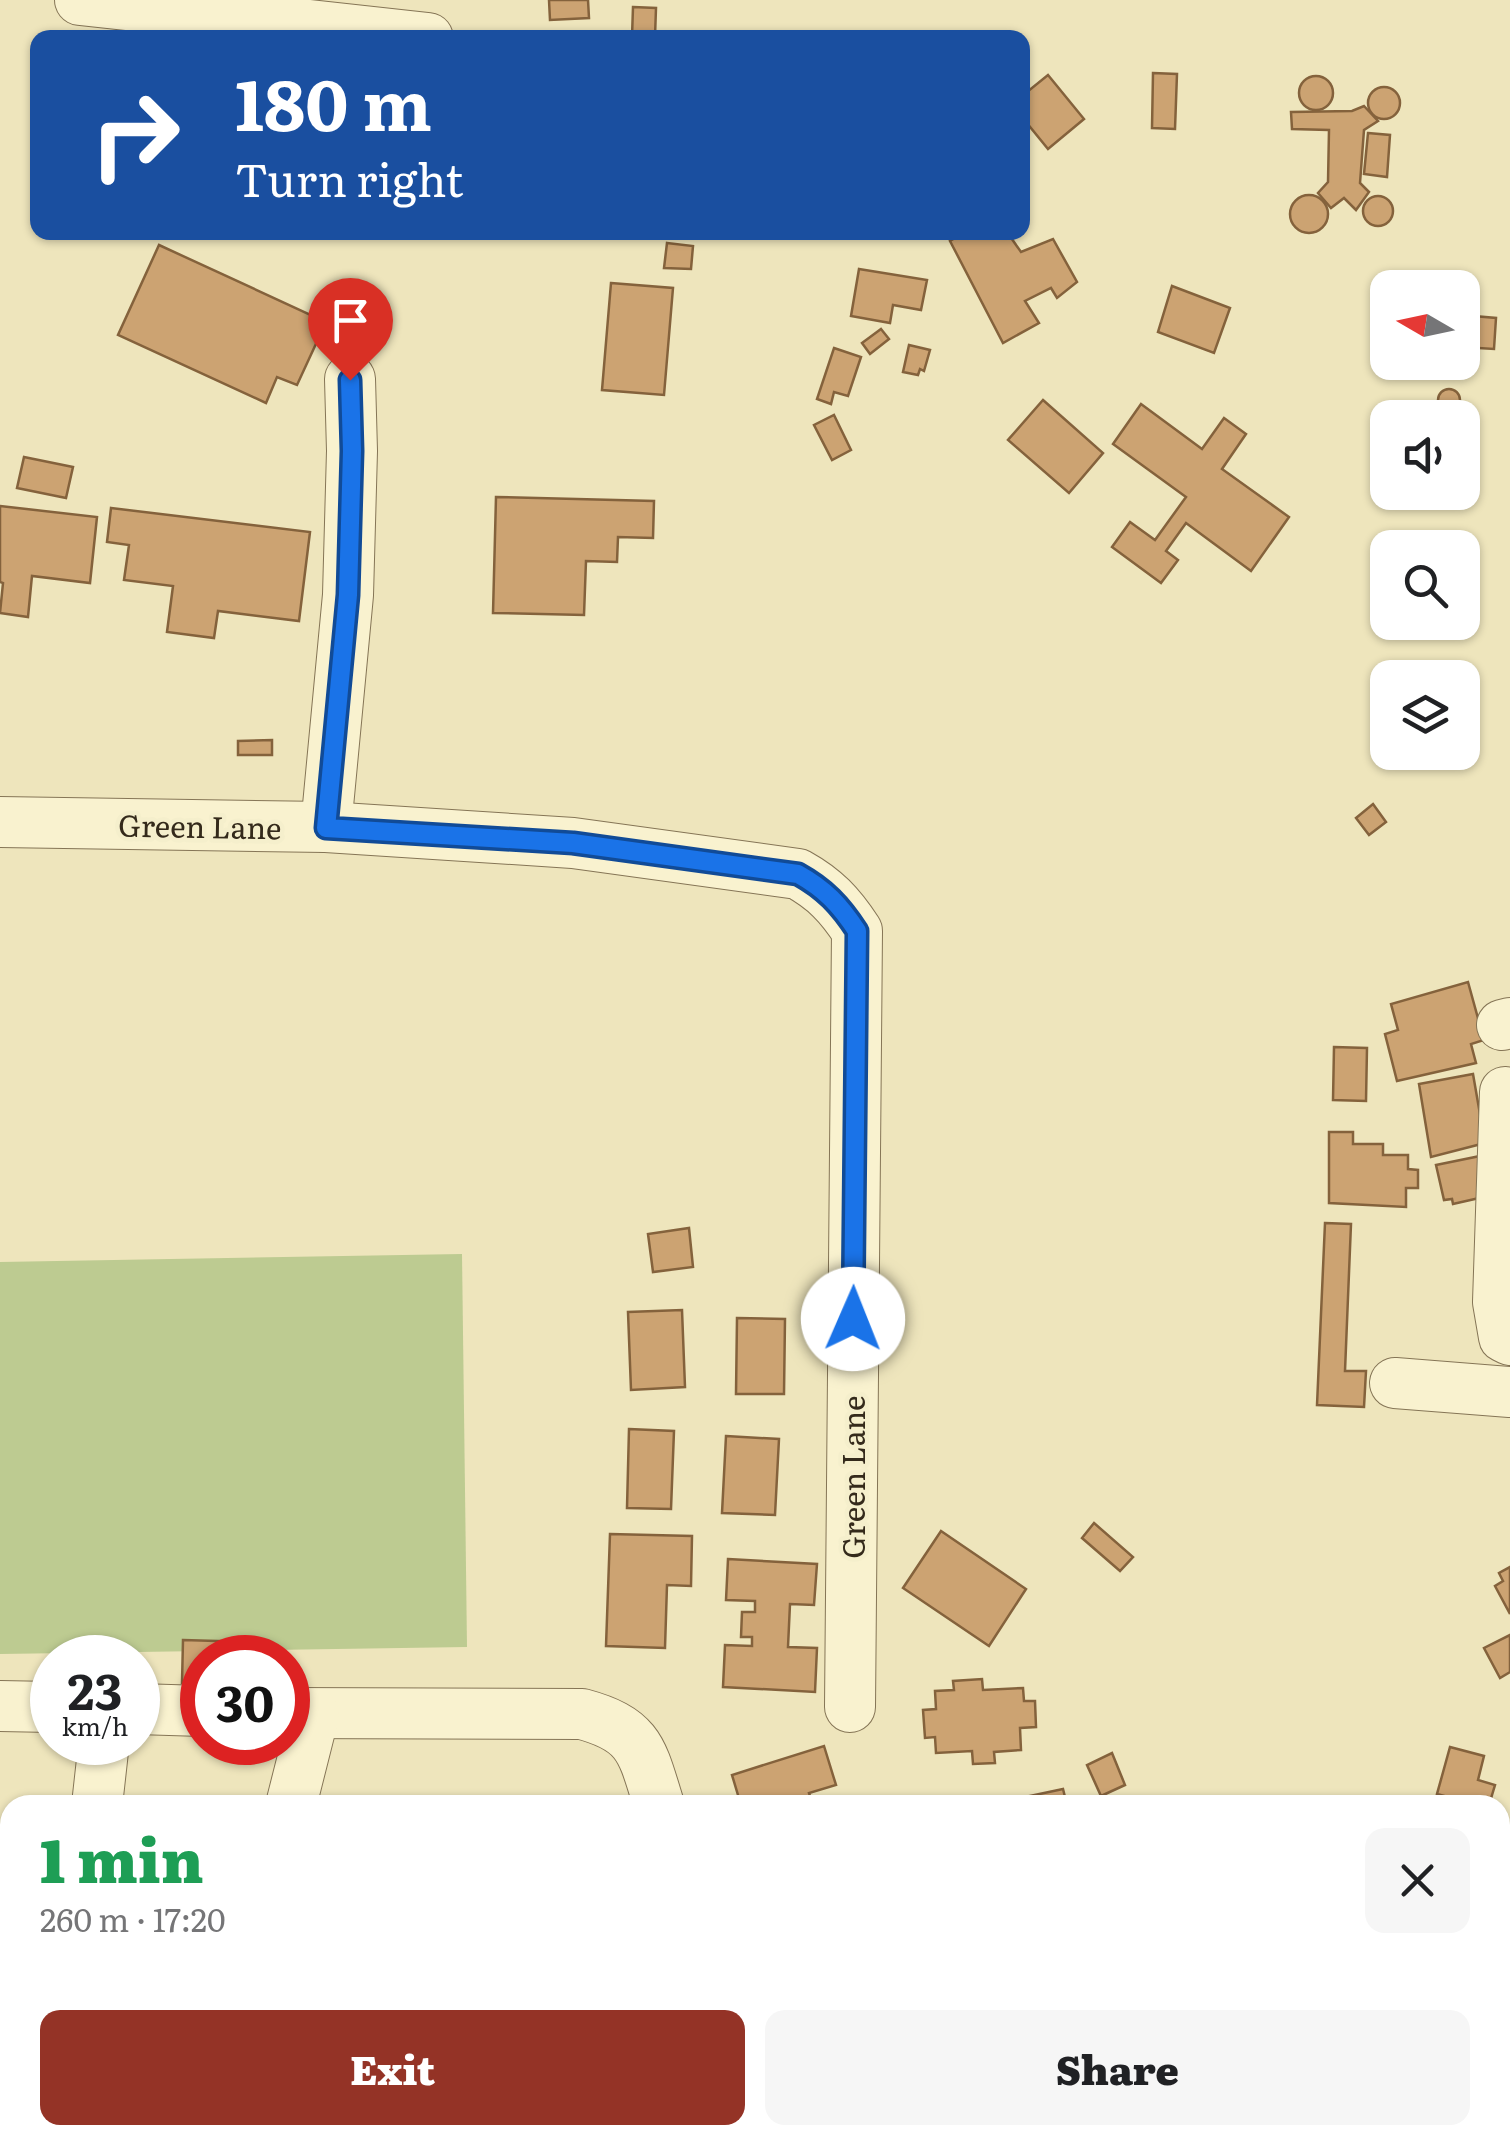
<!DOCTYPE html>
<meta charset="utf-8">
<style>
body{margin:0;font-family:Literata,serif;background:#f6f6f6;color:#202124;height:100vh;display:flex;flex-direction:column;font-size:38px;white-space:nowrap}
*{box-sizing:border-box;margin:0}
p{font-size:32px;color:#757577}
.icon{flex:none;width:55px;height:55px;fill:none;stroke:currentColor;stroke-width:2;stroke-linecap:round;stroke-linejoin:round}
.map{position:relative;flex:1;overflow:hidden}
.panel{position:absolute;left:0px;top:1795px;width:1510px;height:350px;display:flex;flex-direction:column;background:#fff;border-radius:30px 30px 0 0;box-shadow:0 2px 8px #0004}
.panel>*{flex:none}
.guide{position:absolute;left:30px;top:30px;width:1000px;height:210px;border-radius:20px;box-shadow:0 2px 8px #0004;background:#1a4fa0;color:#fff;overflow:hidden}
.needle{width:65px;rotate:279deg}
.fabs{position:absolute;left:1370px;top:270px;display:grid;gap:20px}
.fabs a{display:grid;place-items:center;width:110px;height:110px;border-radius:20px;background:#fff;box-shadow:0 2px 8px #0004;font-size:50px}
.speed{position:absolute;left:30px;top:1635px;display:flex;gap:20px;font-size:50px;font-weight:700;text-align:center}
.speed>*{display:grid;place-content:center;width:130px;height:130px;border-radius:50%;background:#fff;box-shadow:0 2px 8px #0004;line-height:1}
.speed small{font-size:25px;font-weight:400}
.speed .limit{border:15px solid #d22;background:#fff;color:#111}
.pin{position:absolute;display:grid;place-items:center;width:85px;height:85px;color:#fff;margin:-102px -42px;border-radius:50% 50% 50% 0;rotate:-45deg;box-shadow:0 0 10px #0007}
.pin .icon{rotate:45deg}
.me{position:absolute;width:110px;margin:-55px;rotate:1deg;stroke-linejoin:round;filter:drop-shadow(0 0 8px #0008)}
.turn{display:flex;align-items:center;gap:35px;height:210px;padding:0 40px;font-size:45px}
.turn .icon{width:130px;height:130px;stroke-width:2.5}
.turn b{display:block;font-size:70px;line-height:85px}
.round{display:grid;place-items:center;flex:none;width:105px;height:105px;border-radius:20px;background:#f6f6f6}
.summary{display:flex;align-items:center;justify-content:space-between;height:170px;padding:0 40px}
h1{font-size:60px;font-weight:800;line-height:75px;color:#1e9e55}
.action{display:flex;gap:20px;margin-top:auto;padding:20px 40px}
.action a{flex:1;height:115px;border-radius:20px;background:#943326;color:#fff;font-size:40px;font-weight:800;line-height:115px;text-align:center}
.action a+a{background:#f6f6f6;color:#202124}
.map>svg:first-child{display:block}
.pitch{fill:#bdcb91}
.building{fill:#cca372;stroke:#84623c;stroke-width:2.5}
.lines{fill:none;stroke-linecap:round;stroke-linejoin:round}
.minor-casing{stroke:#857556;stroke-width:52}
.minor{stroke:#f9f2cf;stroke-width:50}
.route-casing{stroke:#114b97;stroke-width:25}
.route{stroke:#1a73e8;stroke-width:18}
.labels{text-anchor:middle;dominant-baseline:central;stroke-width:9;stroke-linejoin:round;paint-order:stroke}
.street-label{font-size:30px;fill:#342a1b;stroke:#f5efcc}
</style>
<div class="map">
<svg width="1510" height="2145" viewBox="0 0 1510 2145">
<rect width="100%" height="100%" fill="#eee5bc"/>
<!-- pitch -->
<polygon class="pitch" points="462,1254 467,1647 0,1654 0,1262"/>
<!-- building -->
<g class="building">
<polygon points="549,0 588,0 589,18 550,20"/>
<polygon points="633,7 656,8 655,37 632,37"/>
<polygon points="1153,73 1177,74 1175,129 1152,128"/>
<polygon points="1048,75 1084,119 1048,149 1022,117 1022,96"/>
<circle cx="1316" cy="93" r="17"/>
<circle cx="1384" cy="103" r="16"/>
<polygon points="1364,106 1378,121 1364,130 1360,183 1369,192 1356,210 1344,198 1331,208 1318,193 1328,182 1329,130 1292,129 1291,112 1352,111"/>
<polygon points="1368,133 1390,135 1387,177 1364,174"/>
<circle cx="1309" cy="214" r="19"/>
<circle cx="1378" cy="211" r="15"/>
<polygon points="965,232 1007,232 1021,252 1053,239 1077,282 1057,298 1051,288 1025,301 1039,323 1003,343 950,241"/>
<polygon points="667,243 693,246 691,269 664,268"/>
<polygon points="159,245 326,322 297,385 277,377 266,403 118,335"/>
<polygon points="859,269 927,280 921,310 893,305 890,323 851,316"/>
<polygon points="611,283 673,288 664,395 602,390"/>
<polygon points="1172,286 1230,308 1214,353 1158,332"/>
<polygon points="1462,315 1496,318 1494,349 1462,347"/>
<polygon points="881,329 889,339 870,354 862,343"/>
<polygon points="909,345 930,350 924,371 920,369 918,375 903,372"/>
<polygon points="834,348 861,357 848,396 834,392 831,404 817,399"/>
<circle cx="1449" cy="400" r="11"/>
<polygon points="1043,400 1103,453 1069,493 1008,440"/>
<polygon points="1141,404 1202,449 1224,418 1246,434 1222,469 1289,517 1251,571 1186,523 1166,551 1178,560 1161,583 1112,547 1130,522 1155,540 1186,497 1113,444"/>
<polygon points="834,415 851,450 832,460 814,425"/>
<polygon points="24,457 73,467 66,498 17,488"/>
<polygon points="496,497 654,501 653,538 618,537 617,562 586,561 584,615 493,613"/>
<polygon points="0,506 97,517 90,583 32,576 28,617 0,613 3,583 0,582"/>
<polygon points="111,508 310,532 299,621 218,611 214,638 167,632 173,586 124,580 129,545 107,542"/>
<polygon points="272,740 272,755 238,755 238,741"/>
<polygon points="1373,804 1386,822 1369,835 1356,818"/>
<polygon points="1468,982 1484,1040 1471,1044 1476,1063 1397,1081 1385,1034 1398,1030 1391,1004"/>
<polygon points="1334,1047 1367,1048 1366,1101 1333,1100"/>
<polygon points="1473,1074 1485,1143 1431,1157 1419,1084"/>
<polygon points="1329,1132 1353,1132 1353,1144 1383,1144 1383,1155 1408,1155 1408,1169 1418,1170 1418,1188 1406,1188 1406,1207 1329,1203"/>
<polygon points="1485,1155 1501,1193 1453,1204 1452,1199 1444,1200 1436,1165"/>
<polygon points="1325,1223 1351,1224 1345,1371 1366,1371 1364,1407 1317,1405"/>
<polygon points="689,1228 693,1267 653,1272 648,1234"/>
<polygon points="682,1310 685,1387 631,1390 628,1312"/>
<polygon points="737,1318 785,1319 784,1394 736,1394"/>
<polygon points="629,1429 674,1431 671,1509 627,1508"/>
<polygon points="726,1436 779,1439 775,1515 722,1513"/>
<polygon points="1094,1523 1133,1557 1120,1571 1082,1538"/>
<polygon points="941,1531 1026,1589 989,1646 903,1588"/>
<polygon points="610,1534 692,1536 691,1586 667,1585 665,1648 606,1646"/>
<polygon points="728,1559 817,1564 814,1605 790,1604 788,1647 817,1648 815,1692 723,1687 725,1645 752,1646 752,1637 741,1637 742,1612 755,1612 755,1601 726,1600"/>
<polygon points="1510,1567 1510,1614 1495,1586 1503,1581 1499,1573"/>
<polygon points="1510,1635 1510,1672 1500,1678 1484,1648"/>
<polygon points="183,1640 251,1642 251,1658 202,1658 202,1683 182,1683"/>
<polygon points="982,1679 983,1690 1023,1688 1024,1701 1035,1701 1036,1727 1020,1728 1021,1750 994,1752 995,1763 973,1764 972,1751 936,1753 935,1737 925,1738 923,1710 936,1709 935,1691 954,1690 953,1681"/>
<polygon points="824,1746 836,1785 809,1793 813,1805 741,1805 732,1775"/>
<polygon points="1450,1747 1484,1756 1478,1780 1495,1785 1489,1805 1461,1805 1462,1801 1437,1794"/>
<polygon points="1112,1753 1125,1785 1101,1796 1087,1765"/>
<polygon points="1063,1789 1067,1805 1032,1805 1030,1796"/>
<polygon points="90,2135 377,2135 373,2145 86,2145"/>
<polygon points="845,2135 946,2135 949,2145 848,2145"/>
<polygon points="1113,2135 1137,2135 1134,2145 1110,2145"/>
<polygon points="1158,2135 1321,2135 1322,2145 1158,2145"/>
</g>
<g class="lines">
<defs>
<g id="minor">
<polyline points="80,0 428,38"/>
<path d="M 0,822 L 326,827 L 573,843 L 798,874 C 825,889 840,905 857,931 L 850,1707"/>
<polyline points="326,827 348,595 352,451 350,379"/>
<polyline points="1502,1025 1510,1023"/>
<polyline points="1505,1092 1498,1302 1504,1337 1510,1340"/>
<polyline points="1395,1383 1510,1392"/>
<polyline points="0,1706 52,1707"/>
<polyline points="138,1709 202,1711"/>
<path d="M 288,1713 L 582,1714 C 641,1730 642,1751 659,1805"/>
<polyline points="97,1805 104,1742"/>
<polyline points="291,1805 314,1714"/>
<polyline points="760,2135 763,2145"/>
<polyline points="0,2141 10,2114"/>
</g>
</defs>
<!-- minor casing -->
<use href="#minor" class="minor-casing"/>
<!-- minor -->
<use href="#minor" class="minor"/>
</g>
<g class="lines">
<defs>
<path id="route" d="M 350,380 L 352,451 L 348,595 L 326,828 L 573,843 L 798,874 C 825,889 840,905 857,931 L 853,1319"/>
</defs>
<!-- route casing -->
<use href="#route" class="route-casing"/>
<!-- route -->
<use href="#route" class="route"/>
</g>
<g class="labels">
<!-- street labels -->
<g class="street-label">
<text transform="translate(200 825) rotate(1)">Green Lane</text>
<text transform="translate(852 1477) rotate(-90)">Green Lane</text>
</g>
</g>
</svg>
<div class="fabs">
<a><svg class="needle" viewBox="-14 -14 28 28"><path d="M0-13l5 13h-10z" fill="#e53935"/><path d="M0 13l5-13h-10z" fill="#757577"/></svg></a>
<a><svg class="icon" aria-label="sound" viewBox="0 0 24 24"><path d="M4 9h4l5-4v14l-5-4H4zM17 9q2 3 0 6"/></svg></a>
<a><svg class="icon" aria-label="search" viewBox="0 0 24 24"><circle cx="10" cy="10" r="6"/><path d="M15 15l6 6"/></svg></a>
<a><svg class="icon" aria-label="layers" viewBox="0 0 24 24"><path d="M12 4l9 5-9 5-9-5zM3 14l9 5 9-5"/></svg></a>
</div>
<div class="speed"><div>23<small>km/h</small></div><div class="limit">30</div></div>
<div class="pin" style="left:350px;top:380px;background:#d93025"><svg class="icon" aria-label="arrive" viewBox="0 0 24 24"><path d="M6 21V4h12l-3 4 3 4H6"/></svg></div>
<svg class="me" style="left:853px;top:1319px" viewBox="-20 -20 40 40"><circle r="19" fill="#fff"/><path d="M0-13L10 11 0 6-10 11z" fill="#1a73e8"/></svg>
<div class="guide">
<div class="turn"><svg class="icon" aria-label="right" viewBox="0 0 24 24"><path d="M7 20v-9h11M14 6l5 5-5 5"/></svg><div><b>180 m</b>Turn right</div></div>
</div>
<section class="panel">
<div class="summary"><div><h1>1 min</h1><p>260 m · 17:20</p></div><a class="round"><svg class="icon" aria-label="close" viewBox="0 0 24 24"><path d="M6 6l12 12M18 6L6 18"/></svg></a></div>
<div class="action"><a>Exit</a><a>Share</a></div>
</section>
</div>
